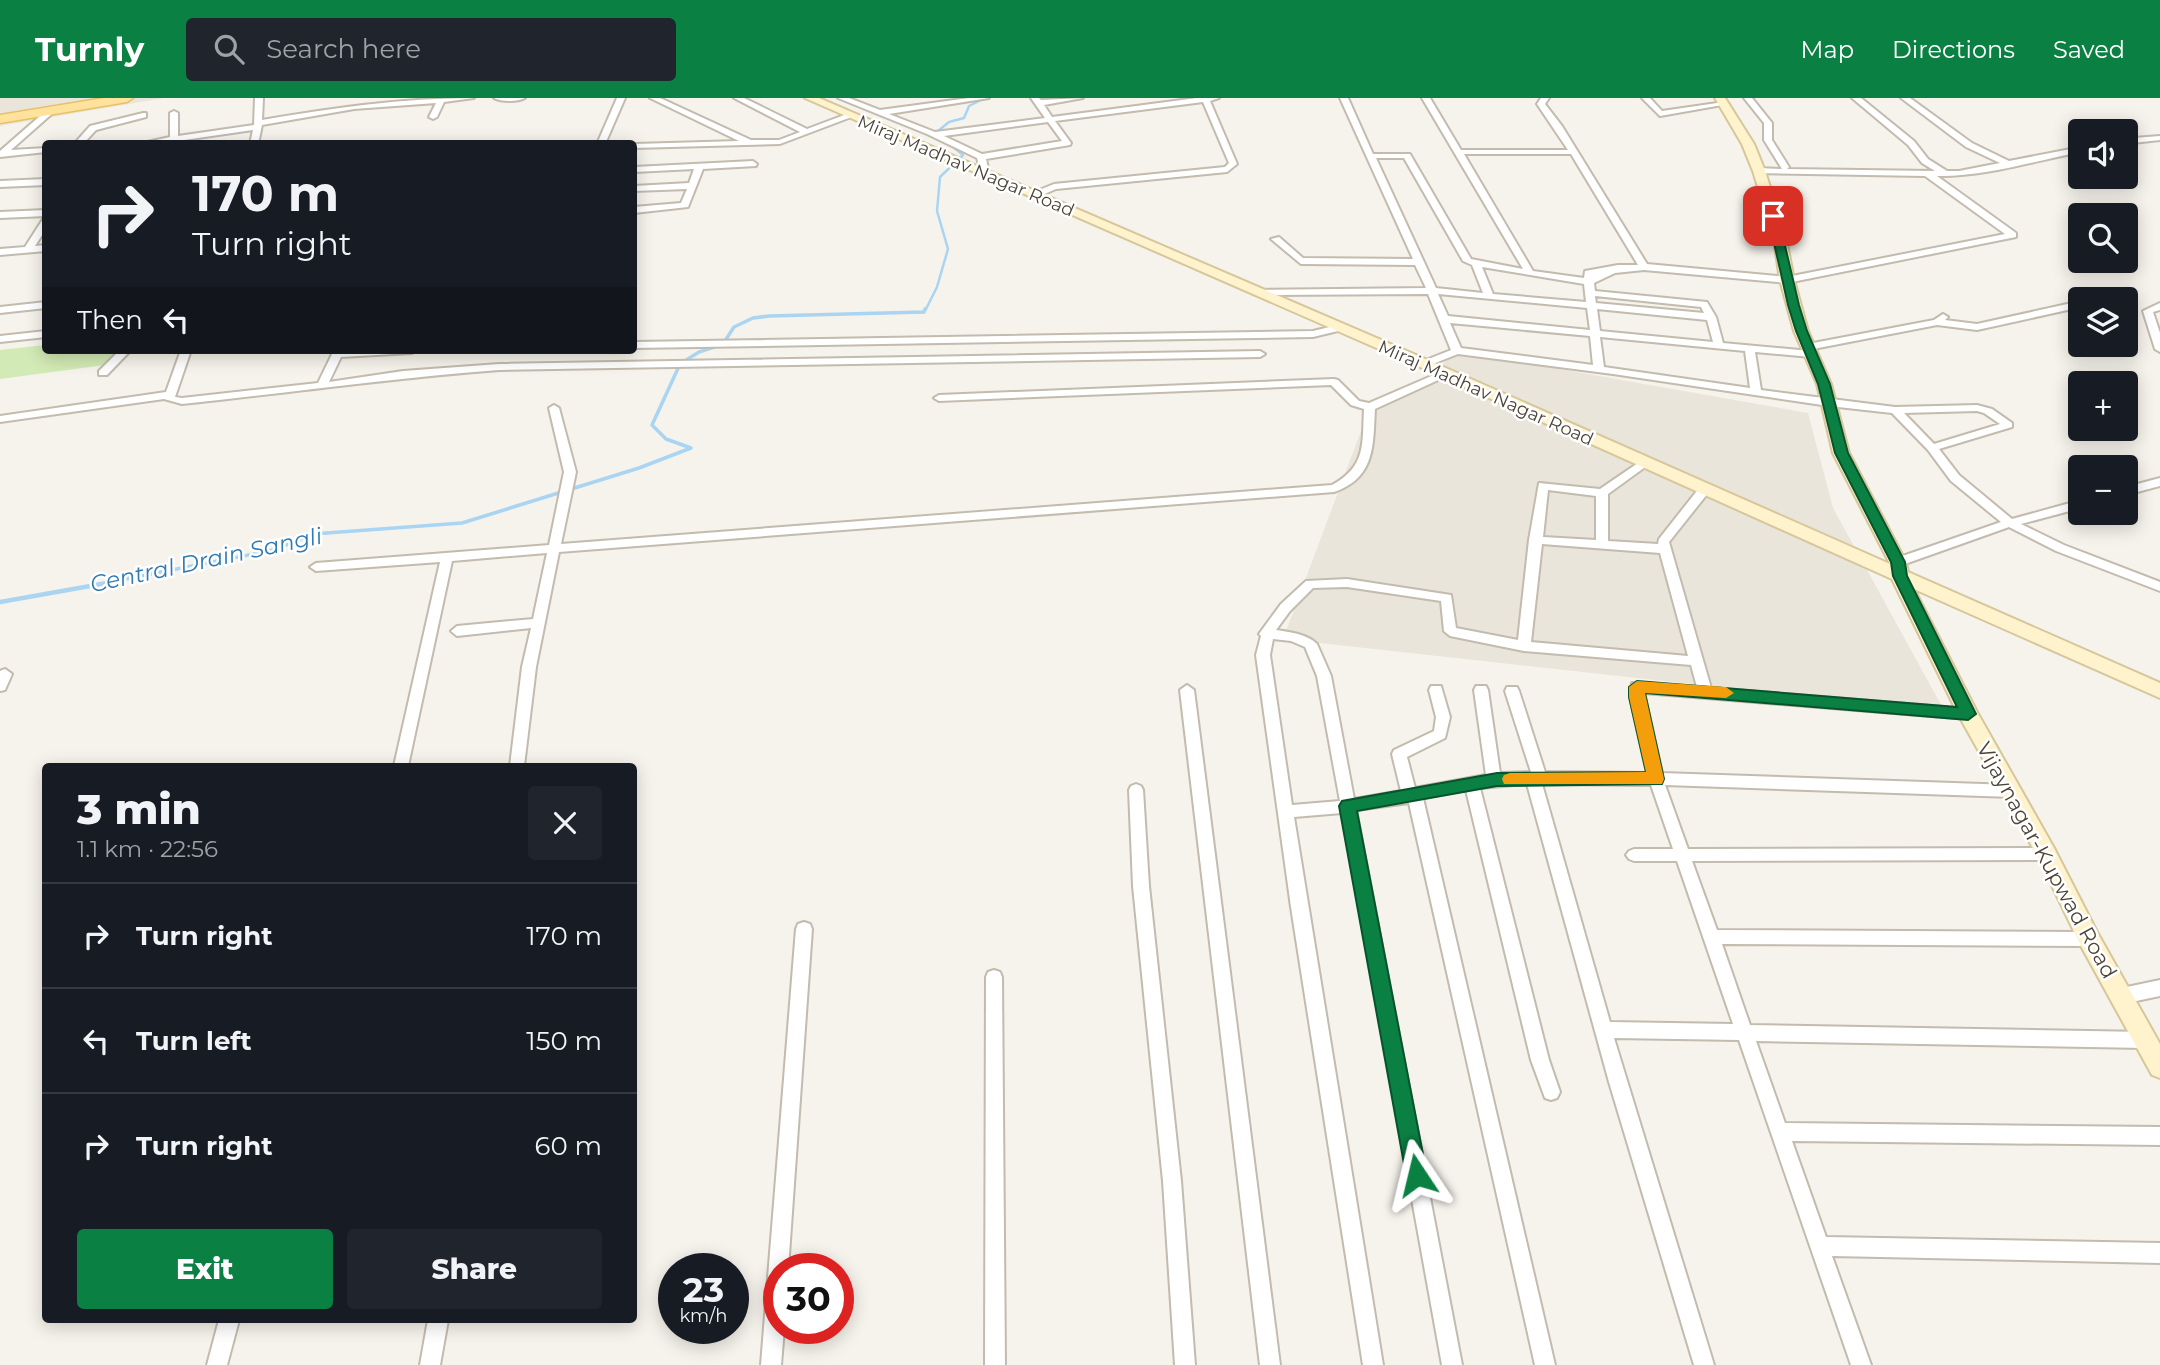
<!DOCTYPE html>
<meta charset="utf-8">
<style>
body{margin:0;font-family:Montserrat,sans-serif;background:#20242c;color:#f1f3f6;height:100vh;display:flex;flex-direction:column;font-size:26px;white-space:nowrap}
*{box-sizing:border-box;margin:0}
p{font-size:23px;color:#9ea1a6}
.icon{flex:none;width:38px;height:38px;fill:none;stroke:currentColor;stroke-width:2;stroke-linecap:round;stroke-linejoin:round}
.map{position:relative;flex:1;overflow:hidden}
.panel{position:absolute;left:42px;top:665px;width:595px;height:560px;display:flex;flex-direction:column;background:#171b24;border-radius:7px;box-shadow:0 4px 18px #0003}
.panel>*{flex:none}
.hud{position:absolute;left:42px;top:42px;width:595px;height:214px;border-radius:7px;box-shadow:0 4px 18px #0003;background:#171b24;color:#f1f3f6;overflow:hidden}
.controls{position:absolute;left:2068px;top:21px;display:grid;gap:14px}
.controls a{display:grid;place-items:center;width:70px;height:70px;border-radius:7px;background:#171b24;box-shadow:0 4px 18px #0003;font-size:35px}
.speed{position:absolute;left:658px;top:1155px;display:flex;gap:14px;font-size:35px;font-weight:700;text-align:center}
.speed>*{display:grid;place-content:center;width:91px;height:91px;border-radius:50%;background:#171b24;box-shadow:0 4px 18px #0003;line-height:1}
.speed small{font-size:18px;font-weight:400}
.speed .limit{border:10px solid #d22;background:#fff;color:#111}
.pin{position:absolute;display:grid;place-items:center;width:60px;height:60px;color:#fff;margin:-30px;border-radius:14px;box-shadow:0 4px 10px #0006}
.me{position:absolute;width:77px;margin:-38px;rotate:350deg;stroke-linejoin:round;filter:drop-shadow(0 0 5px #0008)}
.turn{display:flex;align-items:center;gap:24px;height:147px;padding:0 35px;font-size:32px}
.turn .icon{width:91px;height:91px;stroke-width:2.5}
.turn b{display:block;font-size:49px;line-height:60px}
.then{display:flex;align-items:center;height:66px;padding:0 35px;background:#0003;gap:14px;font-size:26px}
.round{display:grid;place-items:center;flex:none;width:74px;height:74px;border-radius:7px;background:#20242c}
.headline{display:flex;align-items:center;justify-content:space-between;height:119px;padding:0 35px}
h1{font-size:42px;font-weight:800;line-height:52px}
.button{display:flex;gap:14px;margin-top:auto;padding:14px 35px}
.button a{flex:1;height:80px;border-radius:7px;background:#0b8043;color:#fff;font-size:28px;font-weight:800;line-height:80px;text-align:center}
.button a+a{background:#20242c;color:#f1f3f6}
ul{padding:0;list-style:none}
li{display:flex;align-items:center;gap:21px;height:105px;padding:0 35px;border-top:2px solid #363941}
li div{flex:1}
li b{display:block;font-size:26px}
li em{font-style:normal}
header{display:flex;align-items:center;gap:42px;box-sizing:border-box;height:98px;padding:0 35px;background:#0b8043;color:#fff}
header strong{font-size:33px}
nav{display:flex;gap:38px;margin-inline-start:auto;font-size:24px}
.search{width:490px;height:63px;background:#20242c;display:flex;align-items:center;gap:18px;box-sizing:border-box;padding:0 24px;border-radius:7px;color:#9ea1a6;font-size:26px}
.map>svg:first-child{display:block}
.residential{fill:#eae5da}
.green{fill:#d2eab5}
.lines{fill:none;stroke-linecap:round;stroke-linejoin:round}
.stream-far2{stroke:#a9d4f2;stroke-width:2.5}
.stream-far1{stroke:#a9d4f2;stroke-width:3.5}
.stream{stroke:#a9d4f2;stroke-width:4.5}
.street-casing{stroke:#c2bbae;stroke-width:4}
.secondary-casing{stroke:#d6c79b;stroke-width:4}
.primary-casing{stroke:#e6c16a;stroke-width:3}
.street{fill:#fff;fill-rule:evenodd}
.secondary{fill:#fff3cd;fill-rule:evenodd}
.primary{fill:#ffe39c;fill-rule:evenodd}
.route{fill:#0b8043;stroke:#07532c;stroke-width:2}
.slow{fill:#f59e0b}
.labels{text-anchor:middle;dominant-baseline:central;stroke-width:5;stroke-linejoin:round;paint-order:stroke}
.far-street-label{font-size:18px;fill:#4b4439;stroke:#fff}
.street-label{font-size:21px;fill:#4b4439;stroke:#fff}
.water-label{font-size:23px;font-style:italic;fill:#2e7ab2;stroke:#fff}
</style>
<header>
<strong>Turnly</strong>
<div class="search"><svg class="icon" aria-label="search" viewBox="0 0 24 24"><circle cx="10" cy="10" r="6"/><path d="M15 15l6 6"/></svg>Search here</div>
<nav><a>Map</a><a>Directions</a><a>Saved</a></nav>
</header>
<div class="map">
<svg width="2160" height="1267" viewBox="0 0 2160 1267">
<rect width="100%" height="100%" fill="#f6f3ec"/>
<!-- residential -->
<g class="residential">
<polygon points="0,0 164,0 0,28"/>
<polygon points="1457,253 1808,315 1833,410 1945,614 1283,541 1370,309 1419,287"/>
</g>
<!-- green -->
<polygon class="green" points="45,247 46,252 120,252 105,267 0,281 0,252"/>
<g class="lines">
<!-- stream-far2 -->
<g class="stream-far2">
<polyline points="941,37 938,33 949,24 964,20 969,8 985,0"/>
<polyline points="925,213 937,189 948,151 937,113 940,79 963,57 947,44"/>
</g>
<!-- stream-far1 -->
<polyline class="stream-far1" points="115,483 274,452 313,436 462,425 639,370 691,350 666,341 652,327 680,266 699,254 723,246 734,229 753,220 769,218 924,214 925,211"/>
<!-- stream -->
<polyline class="stream" points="0,504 124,482"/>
<defs>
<g id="street">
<path d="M 255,0 L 263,0 L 262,22 C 333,10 402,0 474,0 L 444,4 L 437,19 L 433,21 L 429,19 L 436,5 L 354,11 L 262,27 L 258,46 L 250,46 L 253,32 L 177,43 L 176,46 L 138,46 L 170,39 L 170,15 L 174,13 L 178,15 L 178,38 L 254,27 Z"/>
<path d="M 494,0 L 525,0 C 518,4 501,4 494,0 Z"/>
<polygon points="617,0 625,0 605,46 597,46"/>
<polygon points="650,0 660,0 751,42 779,42 800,34 734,0 744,0 807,31 847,16 854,18 780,46 634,50 634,46 739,43"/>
<path d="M 838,0 L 849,0 L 880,12 L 969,0 L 989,0 L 889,16 L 935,34 L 1045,20 L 1031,0 L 1039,0 L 1041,2 L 1083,0 L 1044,7 L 1052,19 L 1197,0 L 1219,0 L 1210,3 L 1237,66 L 1227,74 L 1056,91 L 1035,100 L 1031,97 L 1032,95 L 1054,86 L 1225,69 L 1229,65 L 1203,4 L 1055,23 L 1071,45 L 1070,47 L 986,61 L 989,75 L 985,78 L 981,75 L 977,60 L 927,36 ZM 1048,24 L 1062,43 L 982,56 L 944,38 Z"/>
<path d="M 1340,0 L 1348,0 L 1373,56 L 1410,56 L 1471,161 L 1523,171 L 1422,0 L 1430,0 L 1461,52 L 1568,52 L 1537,6 L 1541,0 L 1549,0 L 1545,6 L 1562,28 L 1647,166 L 1787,179 L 2005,136 L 1925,78 L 1756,75 L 1756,71 L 1759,70 L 1782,71 L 1764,42 L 1764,25 L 1744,0 L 1752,0 L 1772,25 L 1772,42 L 1789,69 L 1787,71 L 1935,73 L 1922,65 L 1908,47 L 1852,0 L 1861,0 L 1914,43 L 1928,61 L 1947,73 L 1959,73 L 2000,65 L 1966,49 L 1901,0 L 1910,0 L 1972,45 L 2009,63 L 2081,49 L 2081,54 C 2034,63 1984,79 1937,78 L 2016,135 L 2016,139 L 1787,185 L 1644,172 L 1615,175 L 1594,185 L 1595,193 L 1707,204 L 1716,219 L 1723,245 L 1811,253 L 1816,256 L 1811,259 L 1755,254 L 1761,292 L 1895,309 L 1977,307 L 1992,311 L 2012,325 L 2012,329 L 1939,351 L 1959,377 L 2012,421 L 2081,402 L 2081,410 L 2021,426 L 2064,447 L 2160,484 L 2160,493 L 2056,453 L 2009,429 L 1902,467 L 1894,467 L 1892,464 L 1894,461 L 2001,424 L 1951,383 L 1928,352 L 1892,315 L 1829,308 L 1613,276 L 1458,256 L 1425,269 L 1420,266 L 1421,264 L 1451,252 L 1428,196 L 1256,197 L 1254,195 L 1259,192 L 1426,190 L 1415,167 L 1301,166 L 1271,141 L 1279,139 L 1303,160 L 1413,161 ZM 1464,56 L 1571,56 L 1638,167 L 1618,167 L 1585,173 L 1584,180 L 1533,173 ZM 1376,60 L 1404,60 L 1463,163 L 1472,167 L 1483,195 L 1436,190 ZM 1482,169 L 1584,186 L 1586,204 L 1493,196 ZM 1438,196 L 1587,210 L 1590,232 L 1448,218 ZM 1595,198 L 1701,209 L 1704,215 L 1596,205 ZM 1597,211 L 1707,222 L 1713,244 L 1600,233 ZM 1450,225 L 1590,238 L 1593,267 L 1461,250 ZM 1600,239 L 1745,253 L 1750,290 L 1604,269 ZM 1977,313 L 1984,315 L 2000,326 L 1934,346 L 1904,315 Z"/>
<polygon points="1642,0 1650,0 1662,13 1724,4 1728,6 1660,18"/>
<polygon points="48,11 55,13 11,52 46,50 46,54 0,59 0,53"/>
<polygon points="143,15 146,15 146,19 96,32 83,46 74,46 90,28"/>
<path d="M 2102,25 L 2117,31 L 2118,33 C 2110,34 2104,33 2098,27 Z"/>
<polygon points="2126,38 2134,40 2160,38 2160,42 2133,45 2126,43"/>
<polygon points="753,63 757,66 756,68 703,71 688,109 634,115 634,109 681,105 687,91 634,93 634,88 689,85 694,71 634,74 634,69"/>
<polygon points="46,81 46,87 0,89 0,83"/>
<polygon points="46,112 46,118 0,120 0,114"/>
<polygon points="46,120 46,131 35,148 46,147 46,153 0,157 0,151 25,149 43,121"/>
<polygon points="2081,203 2081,209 1977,232 1937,227 1808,252 1803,249 1808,246 1934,222 1943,216 1948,219 1945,222 1977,226"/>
<polygon points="46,204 46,210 0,215 0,209"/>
<polygon points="2160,205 2160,212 2153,214 2160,235 2160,254 2155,251 2143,213"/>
<polygon points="1338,227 1343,230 1342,232 1313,239 634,250 634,244 1313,233"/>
<polygon points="46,233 46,239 0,244 0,238"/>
<polygon points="120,252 131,252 107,277 99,277 99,273"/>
<path d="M 181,252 L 191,252 L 175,299 L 182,300 L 318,285 L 334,252 L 417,252 L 412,255 L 341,259 L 329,284 L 403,273 L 499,266 L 1260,253 L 1265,256 L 1260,259 L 499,272 C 393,280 288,295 182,306 L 164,301 L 0,324 L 0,318 L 166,294 Z"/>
<path d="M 1443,273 L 1447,274 L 1447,278 L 1375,311 C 1373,346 1376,380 1334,394 L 559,454 L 536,569 L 524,668 L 510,668 L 522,569 L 531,530 L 457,538 L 451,533 L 457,528 L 533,521 L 547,455 L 452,463 L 408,668 L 394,668 L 440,464 L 316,473 L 310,469 L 316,465 L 549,447 L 564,374 L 549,310 L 554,307 L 559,310 L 576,374 L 561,446 L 1332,387 C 1367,368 1362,345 1364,311 L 1351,307 L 1331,287 L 939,303 L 934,300 L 939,297 L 1334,281 L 1338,282 L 1359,303 L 1369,305 Z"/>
<path d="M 1644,361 L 1648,363 L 1648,367 L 1608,396 L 1608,443 L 1658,446 L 1659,441 L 1700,389 L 1708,389 L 1708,395 L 1669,444 L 1711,590 L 1968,611 L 1975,616 L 1968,621 L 1644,595 L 1662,675 L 2012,687 L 2017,689 L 2019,693 L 2017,697 L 2012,699 L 1665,687 L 1688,751 L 2047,750 L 2052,752 L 2055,756 L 2052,760 L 2047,762 L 1692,763 L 1717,832 L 2089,834 L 2095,836 L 2097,841 L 2095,846 L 2089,848 L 1722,846 L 1750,927 L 2145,934 L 2151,936 L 2154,942 L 2151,948 L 2145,950 L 1756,943 L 1785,1025 L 2160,1029 L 2160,1047 L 1792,1043 L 1826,1139 L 2160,1145 L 2160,1165 L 1832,1158 L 1871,1267 L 1851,1267 L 1739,942 L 1614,940 L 1714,1267 L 1694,1267 L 1609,984 L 1527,686 L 1480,690 L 1549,962 L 1560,994 L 1557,1000 L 1551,1002 L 1545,1000 L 1531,962 L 1466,692 L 1423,700 L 1555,1267 L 1535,1267 L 1409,705 L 1356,712 L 1462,1267 L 1442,1267 L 1342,715 L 1294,719 L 1383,1267 L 1363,1267 L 1291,809 L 1256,557 L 1261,538 L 1259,536 L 1281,506 L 1306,483 L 1347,481 L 1451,497 L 1456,530 L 1518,542 L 1529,442 L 1539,385 L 1600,391 ZM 1548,392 L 1596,398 L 1596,442 L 1543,439 ZM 1542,446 L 1660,455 L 1688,558 L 1531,544 ZM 1347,489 L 1441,503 L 1444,533 L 1450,538 L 1524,553 L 1691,567 L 1697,589 L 1632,585 L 1630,599 L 1647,675 L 1545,674 L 1519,593 L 1517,589 L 1507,589 L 1505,593 L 1531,674 L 1500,675 L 1488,592 L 1486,588 L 1476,588 L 1474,592 L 1486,677 L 1415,690 L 1407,659 L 1445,640 L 1450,619 L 1441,588 L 1431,588 L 1429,592 L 1436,619 L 1434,633 L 1394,652 L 1392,656 L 1401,693 L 1354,701 L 1331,578 L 1317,546 C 1307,536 1290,534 1276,532 L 1290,513 L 1313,490 ZM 1273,541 L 1291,543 L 1305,549 L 1317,578 L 1340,703 L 1292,707 L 1270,557 ZM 1542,686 L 1651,687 L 1673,751 L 1634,751 L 1629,753 L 1626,757 L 1629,761 L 1634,763 L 1677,763 L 1733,926 L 1610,924 Z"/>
<polygon points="2160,380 2160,388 2126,397 2126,389"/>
<polygon points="5,571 12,576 5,592 0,593 0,573"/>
<polygon points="1187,587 1194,592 1280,1267 1260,1267 1180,592"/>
<polygon points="1136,686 1141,688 1143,692 1149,788 1181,1083 1195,1267 1175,1267 1163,1083 1133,788 1129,692 1131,688"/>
<polygon points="804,824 810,826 812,831 788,1171 779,1171 779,1230 784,1230 781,1267 761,1267 796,831 798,826"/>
<polygon points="994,872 1000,874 1002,879 1005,1267 985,1267 986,879 988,874"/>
<polygon points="2160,882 2160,898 2122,906 2116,903 2114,898 2116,893 2122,890"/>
<polygon points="219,1222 239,1222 227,1267 207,1267"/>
<polygon points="428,1222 448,1222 440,1267 420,1267"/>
</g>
<polygon id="secondary" points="805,0 819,0 1430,263 1890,466 1833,355 1817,286 1794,233 1780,182 1774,141 1753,73 1742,46 1715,0 1725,0 1754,46 1765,73 1786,141 1794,182 1808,233 1831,286 1849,355 1906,464 1908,474 2160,585 2160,600 1914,491 1977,614 2054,750 2097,834 2160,946 2160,980 2152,977 2081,848 2039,761 1958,616 1892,481 1420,269"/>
<polygon id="primary" points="104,0 133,0 127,4 0,25 0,17"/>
</defs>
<!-- street casing -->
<use href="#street" class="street-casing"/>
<!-- secondary casing -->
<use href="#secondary" class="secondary-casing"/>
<!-- primary casing -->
<use href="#primary" class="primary-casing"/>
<!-- street -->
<use href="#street" class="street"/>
<!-- secondary -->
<use href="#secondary" class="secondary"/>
<!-- primary -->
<use href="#primary" class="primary"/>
</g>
<!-- route -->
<polygon class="route" points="1773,115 1778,118 1799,207 1807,233 1830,286 1848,355 1905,464 1907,478 1976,616 1968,622 1645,595 1664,681 1662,686 1497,688 1357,713 1427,1077 1424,1084 1417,1087 1410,1084 1406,1077 1339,708 1342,703 1497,675 1646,674 1629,599 1629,589 1637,583 1957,609 1893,478 1891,464 1835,355 1818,286 1796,233 1788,207 1768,118"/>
<!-- slow -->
<polygon class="slow" points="1637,583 1726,589 1734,595 1726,600 1645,595 1664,681 1662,686 1504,686 1502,681 1504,677 1510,675 1646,674 1629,599 1629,589"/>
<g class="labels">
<!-- far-street labels -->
<g class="far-street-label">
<text transform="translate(966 68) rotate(23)">Miraj Madhav Nagar Road</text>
<text transform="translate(1486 295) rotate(24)">Miraj Madhav Nagar Road</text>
</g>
<!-- street labels -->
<g class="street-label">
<text transform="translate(2047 762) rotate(61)">Vijaynagar-Kupwad Road</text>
</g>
<!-- water labels -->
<g class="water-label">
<text transform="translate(206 462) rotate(-12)">Central Drain Sangli</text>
</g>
</g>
</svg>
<div class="controls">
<a><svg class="icon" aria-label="sound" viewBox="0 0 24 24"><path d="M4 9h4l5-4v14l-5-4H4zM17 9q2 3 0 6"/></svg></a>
<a><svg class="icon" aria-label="search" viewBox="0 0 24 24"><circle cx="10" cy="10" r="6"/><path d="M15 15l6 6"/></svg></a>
<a><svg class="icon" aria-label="layers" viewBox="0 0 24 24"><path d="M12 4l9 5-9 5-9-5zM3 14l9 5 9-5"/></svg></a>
<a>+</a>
<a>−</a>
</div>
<div class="speed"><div>23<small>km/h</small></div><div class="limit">30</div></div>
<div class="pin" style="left:1773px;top:118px;background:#d93025"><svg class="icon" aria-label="arrive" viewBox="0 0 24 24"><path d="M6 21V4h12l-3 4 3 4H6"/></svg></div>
<svg class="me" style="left:1417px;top:1077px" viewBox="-20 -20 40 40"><path d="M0-17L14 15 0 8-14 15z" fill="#0b8043" stroke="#fff" stroke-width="4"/></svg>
<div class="hud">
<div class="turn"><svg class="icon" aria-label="right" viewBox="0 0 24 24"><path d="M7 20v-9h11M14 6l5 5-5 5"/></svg><div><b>170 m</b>Turn right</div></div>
<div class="then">Then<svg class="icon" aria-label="left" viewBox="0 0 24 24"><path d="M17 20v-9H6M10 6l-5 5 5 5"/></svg></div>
</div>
<section class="panel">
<div class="headline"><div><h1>3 min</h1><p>1.1 km · 22:56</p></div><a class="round"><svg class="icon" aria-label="close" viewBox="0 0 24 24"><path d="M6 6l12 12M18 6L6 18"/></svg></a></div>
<ul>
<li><svg class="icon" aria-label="right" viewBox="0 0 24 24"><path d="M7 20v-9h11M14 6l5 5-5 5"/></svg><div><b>Turn right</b></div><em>170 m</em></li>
<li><svg class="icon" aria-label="left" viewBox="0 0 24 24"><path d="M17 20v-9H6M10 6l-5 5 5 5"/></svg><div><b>Turn left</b></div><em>150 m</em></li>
<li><svg class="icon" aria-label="right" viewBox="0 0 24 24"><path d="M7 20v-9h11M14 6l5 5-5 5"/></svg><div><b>Turn right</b></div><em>60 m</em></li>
</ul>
<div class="button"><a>Exit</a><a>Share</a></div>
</section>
</div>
